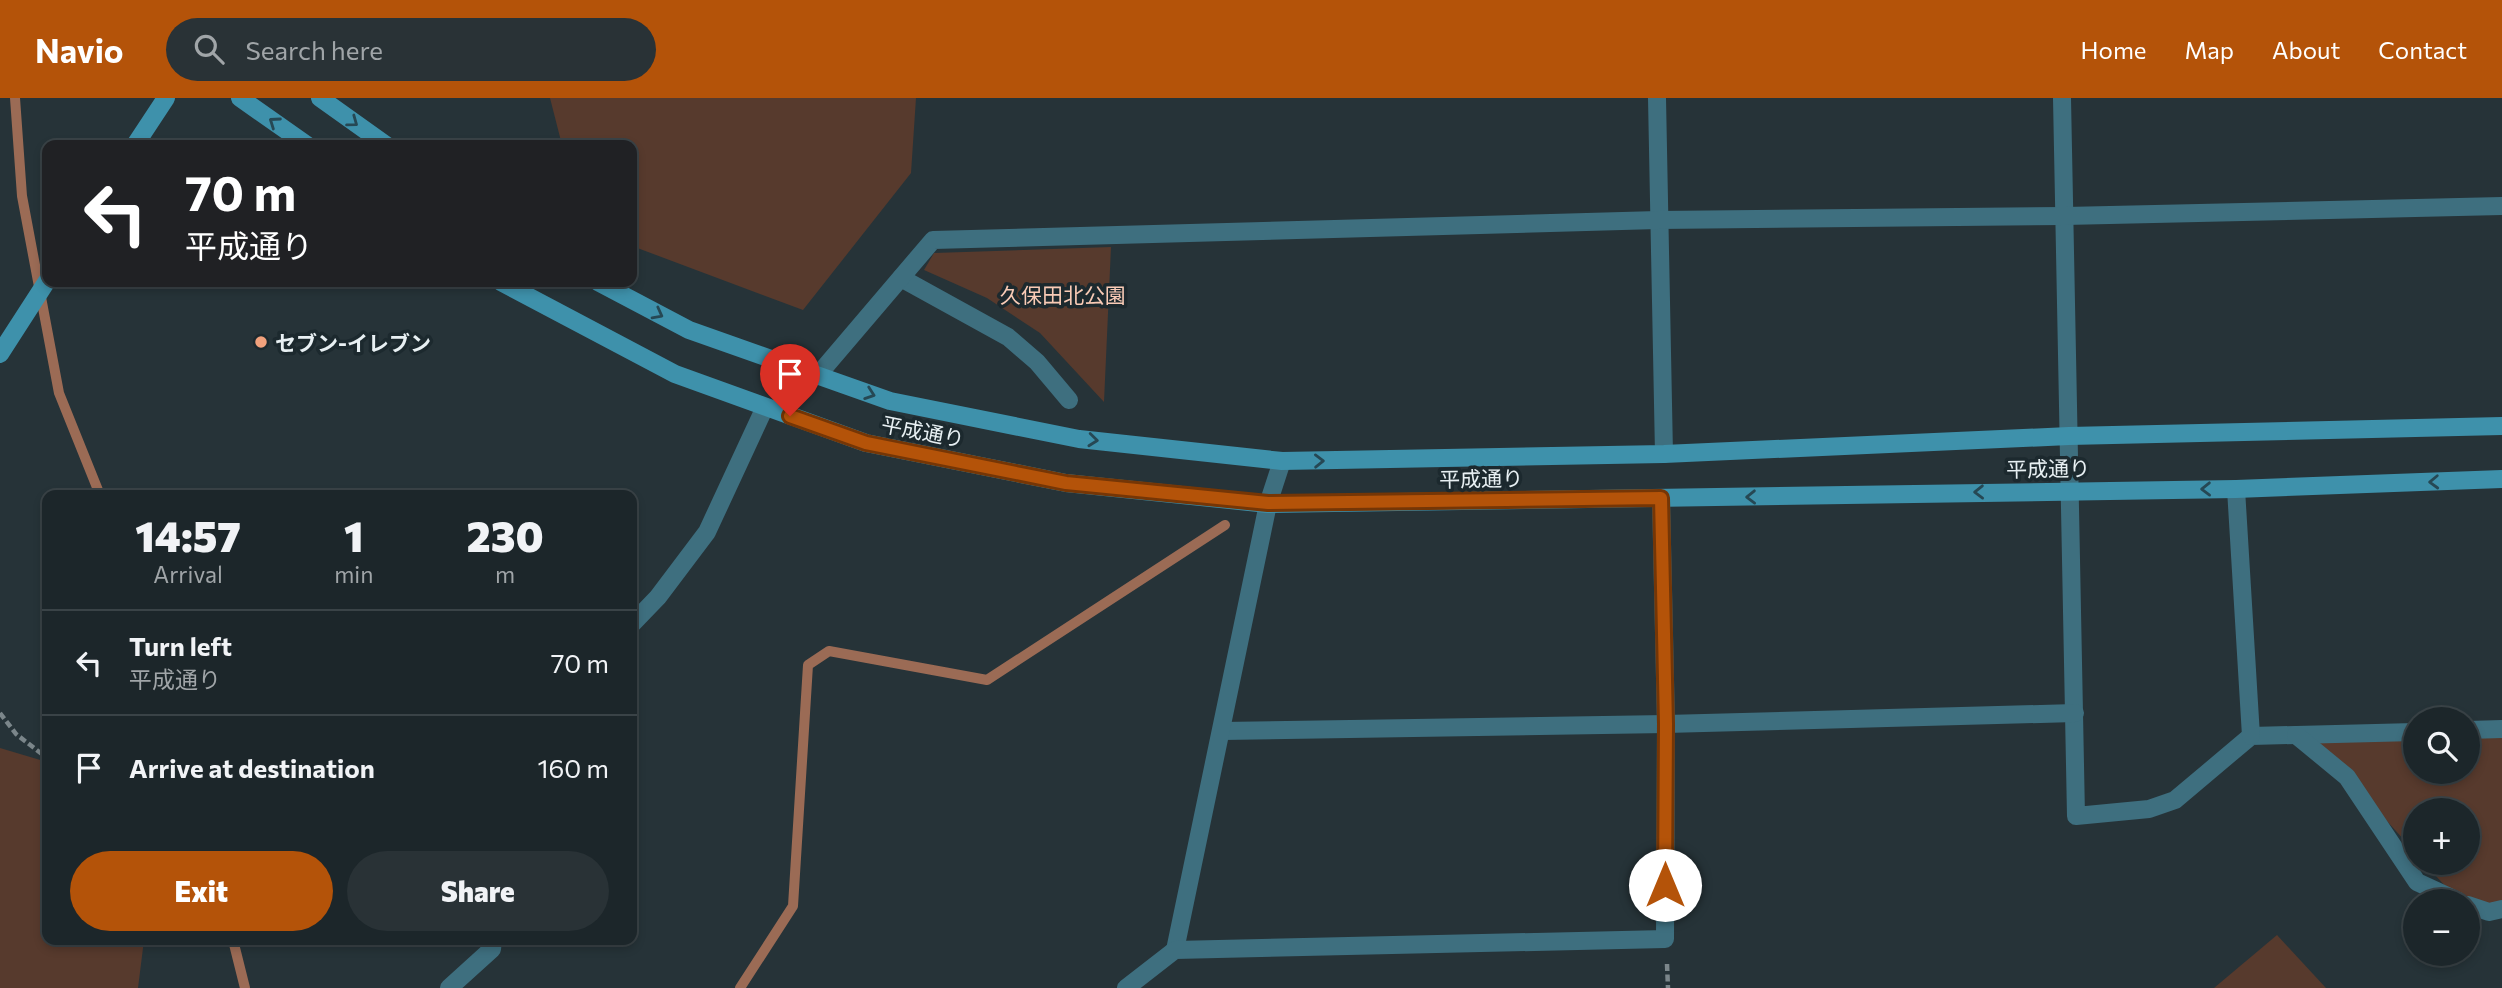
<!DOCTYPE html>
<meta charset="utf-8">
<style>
body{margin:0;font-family:Commissioner,"Noto Sans JP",sans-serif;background:#293236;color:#f1f3f6;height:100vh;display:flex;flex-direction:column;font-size:26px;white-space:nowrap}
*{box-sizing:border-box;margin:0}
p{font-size:23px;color:#a0a5a8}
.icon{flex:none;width:38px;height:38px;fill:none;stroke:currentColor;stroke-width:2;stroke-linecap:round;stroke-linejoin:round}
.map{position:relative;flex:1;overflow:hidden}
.drawer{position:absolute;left:42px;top:392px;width:595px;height:455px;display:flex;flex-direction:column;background:#1c262a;border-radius:14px;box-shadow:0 4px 10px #0003,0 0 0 2px #3a4347}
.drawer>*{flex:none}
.banner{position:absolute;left:42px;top:42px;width:595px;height:147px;border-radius:14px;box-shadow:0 4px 10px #0003,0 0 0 2px #3a4347;background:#202124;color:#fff;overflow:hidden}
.tools{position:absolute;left:2403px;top:609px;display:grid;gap:14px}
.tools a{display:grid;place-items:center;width:77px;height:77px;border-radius:50%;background:#1c262a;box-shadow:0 4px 10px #0003,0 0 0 2px #3a4347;font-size:35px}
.pin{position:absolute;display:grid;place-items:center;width:60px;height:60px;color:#fff;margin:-72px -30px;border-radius:50% 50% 50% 0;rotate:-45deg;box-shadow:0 0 7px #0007}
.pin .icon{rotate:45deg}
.me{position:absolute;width:77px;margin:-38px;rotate:0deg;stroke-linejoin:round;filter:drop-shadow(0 0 5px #0008)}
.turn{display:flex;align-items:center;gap:24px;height:147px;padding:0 28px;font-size:32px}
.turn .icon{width:91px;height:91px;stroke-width:2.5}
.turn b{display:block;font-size:49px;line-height:60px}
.eta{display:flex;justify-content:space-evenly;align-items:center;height:119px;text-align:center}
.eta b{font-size:42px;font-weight:800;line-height:49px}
.button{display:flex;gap:14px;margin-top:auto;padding:14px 28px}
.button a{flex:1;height:80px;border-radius:42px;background:#b45309;color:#fff;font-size:28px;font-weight:800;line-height:80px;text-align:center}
.button a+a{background:#293236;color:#f1f3f6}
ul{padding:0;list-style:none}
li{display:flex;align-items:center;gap:21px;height:105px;padding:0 28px;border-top:2px solid #3a4347}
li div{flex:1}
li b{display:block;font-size:26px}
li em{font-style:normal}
header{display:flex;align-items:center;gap:42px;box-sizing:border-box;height:98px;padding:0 35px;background:#b45309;color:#fff}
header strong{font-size:33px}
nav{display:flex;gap:38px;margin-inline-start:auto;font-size:24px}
.search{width:490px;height:63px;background:#293236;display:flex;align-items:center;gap:18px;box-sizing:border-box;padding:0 24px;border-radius:38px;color:#a0a5a8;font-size:26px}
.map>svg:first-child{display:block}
.green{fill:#573a2d}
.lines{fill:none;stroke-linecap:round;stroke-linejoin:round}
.stream{stroke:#9b6b55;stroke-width:10}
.path{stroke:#7b868a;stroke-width:4.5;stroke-dasharray:7 3.5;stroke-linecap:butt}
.street{stroke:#3e6f7f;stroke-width:18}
.secondary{stroke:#3e91ab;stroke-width:18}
.oneway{stroke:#264854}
.route-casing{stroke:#753606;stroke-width:18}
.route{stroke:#b45309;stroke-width:12}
.poi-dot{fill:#f1a17c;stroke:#1c292e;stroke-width:2.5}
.labels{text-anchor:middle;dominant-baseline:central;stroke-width:7;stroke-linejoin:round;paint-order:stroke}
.park-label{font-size:21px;fill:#f9cbb6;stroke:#1c292e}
.poi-label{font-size:21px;font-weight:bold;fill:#e8f0f3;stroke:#1c292e;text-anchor:start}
.street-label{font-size:21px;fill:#e8f0f3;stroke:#1c292e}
</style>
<header>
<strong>Navio</strong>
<div class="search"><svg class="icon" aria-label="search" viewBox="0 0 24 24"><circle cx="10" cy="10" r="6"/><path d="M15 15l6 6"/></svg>Search here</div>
<nav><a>Home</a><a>Map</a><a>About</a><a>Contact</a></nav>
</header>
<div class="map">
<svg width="2502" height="890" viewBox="0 0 2502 890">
<rect width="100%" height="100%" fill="#263338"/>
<!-- green -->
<g class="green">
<polygon points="550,0 916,0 911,75 803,212 632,148 632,47 562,47"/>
<polygon points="1111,149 1104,304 1040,235 987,200 924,172 934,155"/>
<polygon points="2502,631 2502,808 2459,803 2424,765 2468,765 2468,712 2415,712 2415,754 2347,679 2296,637 2415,634 2415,674 2468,674 2468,632"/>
<polygon points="0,650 47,664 47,842 144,842 138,890 0,890"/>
<polygon points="2277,837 2326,890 2214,890"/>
</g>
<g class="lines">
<!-- stream -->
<g class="stream">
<polyline points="15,0 22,98 59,295 100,397"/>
<polyline points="233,842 245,890"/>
<polyline points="740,890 793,808 808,567 829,553 987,582 1225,427"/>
</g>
<!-- path -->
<g class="path">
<polyline points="0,615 16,636 47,660"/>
<polyline points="1667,866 1668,890"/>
</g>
<!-- street -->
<g class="street">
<polyline points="1657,0 1664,356"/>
<polyline points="2062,0 2076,718 2149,711 2175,702 2251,638 2415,634"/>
<polyline points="901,180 1008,239 1037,264 1069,302"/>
<polyline points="818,277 933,142 1658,122 2065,118 2502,108"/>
<polyline points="2236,391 2251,638"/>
<polyline points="632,526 658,499 707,434 765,309"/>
<polyline points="2468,632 2502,631"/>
<polyline points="1222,633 1666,626 2075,615"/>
<polyline points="2296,637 2347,679 2417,784 2458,803"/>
<polyline points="2468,807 2489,814 2502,811"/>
<polyline points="1175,852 1268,406 1282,363"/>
<polyline points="449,890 492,851 493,842"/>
<polyline points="1126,890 1175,852 1665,841 1666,626 1661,400"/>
</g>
<!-- secondary -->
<g class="secondary">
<polyline points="240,0 307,47"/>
<polyline points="320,0 386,47"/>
<polyline points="135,47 166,0"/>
<polyline points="501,184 675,276 866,345 1066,385 1268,406 2236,391 2502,381"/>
<polyline points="598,184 689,232 890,303 1079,341 1282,363 1664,356 2069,338 2502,328"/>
<polyline points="0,256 47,183"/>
</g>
</g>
<!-- one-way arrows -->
<defs><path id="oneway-chevron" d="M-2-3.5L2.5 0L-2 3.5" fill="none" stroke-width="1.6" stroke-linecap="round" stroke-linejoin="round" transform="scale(1.75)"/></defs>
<g class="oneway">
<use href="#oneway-chevron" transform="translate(274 24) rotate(-145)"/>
<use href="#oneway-chevron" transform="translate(353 24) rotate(36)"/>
<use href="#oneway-chevron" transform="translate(658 216) rotate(28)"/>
<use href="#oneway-chevron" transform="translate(870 296) rotate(19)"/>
<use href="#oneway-chevron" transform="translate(1093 342) rotate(6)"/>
<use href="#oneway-chevron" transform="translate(1319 363) rotate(-1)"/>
<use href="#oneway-chevron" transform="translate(2434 384) rotate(178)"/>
<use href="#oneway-chevron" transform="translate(2206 391) rotate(179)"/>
<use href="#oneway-chevron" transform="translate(1979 394) rotate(179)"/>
<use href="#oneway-chevron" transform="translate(1751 399) rotate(179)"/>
</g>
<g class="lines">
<defs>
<polyline id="route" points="790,318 866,345 1066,385 1268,405 1661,400 1666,626 1665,787"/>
</defs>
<!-- route casing -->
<use href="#route" class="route-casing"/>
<!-- route -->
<use href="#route" class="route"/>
</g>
<!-- markers -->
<circle class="poi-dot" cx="261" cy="244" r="7"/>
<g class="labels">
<!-- park labels -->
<g class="park-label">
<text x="1063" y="196">久保田北公園</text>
</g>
<!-- poi labels -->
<g class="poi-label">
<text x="275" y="244">セブン-イレブン</text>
</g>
<!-- street labels -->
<g class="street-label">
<text transform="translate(923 333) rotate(11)">平成通り</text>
<text transform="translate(2048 370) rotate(-1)">平成通り</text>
<text transform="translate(1481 380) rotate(-1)">平成通り</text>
</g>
</g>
</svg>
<div class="tools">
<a><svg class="icon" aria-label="search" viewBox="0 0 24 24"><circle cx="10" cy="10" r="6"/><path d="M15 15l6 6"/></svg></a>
<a>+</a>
<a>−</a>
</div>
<div class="pin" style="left:790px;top:318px;background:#d93025"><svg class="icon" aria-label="arrive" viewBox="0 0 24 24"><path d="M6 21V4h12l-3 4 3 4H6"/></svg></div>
<svg class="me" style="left:1665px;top:787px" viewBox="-20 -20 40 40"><circle r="19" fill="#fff"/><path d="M0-13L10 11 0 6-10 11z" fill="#b45309"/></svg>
<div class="banner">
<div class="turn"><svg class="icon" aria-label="left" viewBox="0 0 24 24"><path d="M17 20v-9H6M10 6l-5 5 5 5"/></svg><div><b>70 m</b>平成通り</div></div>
</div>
<section class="drawer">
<div class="eta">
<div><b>14:57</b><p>Arrival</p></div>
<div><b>1</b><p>min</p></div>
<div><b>230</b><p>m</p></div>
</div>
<ul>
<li><svg class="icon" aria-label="left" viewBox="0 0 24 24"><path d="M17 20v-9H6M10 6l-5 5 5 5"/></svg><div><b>Turn left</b><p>平成通り</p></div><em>70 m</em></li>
<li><svg class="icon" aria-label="arrive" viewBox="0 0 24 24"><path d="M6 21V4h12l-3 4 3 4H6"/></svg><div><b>Arrive at destination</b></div><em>160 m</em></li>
</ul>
<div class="button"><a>Exit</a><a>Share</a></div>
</section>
</div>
